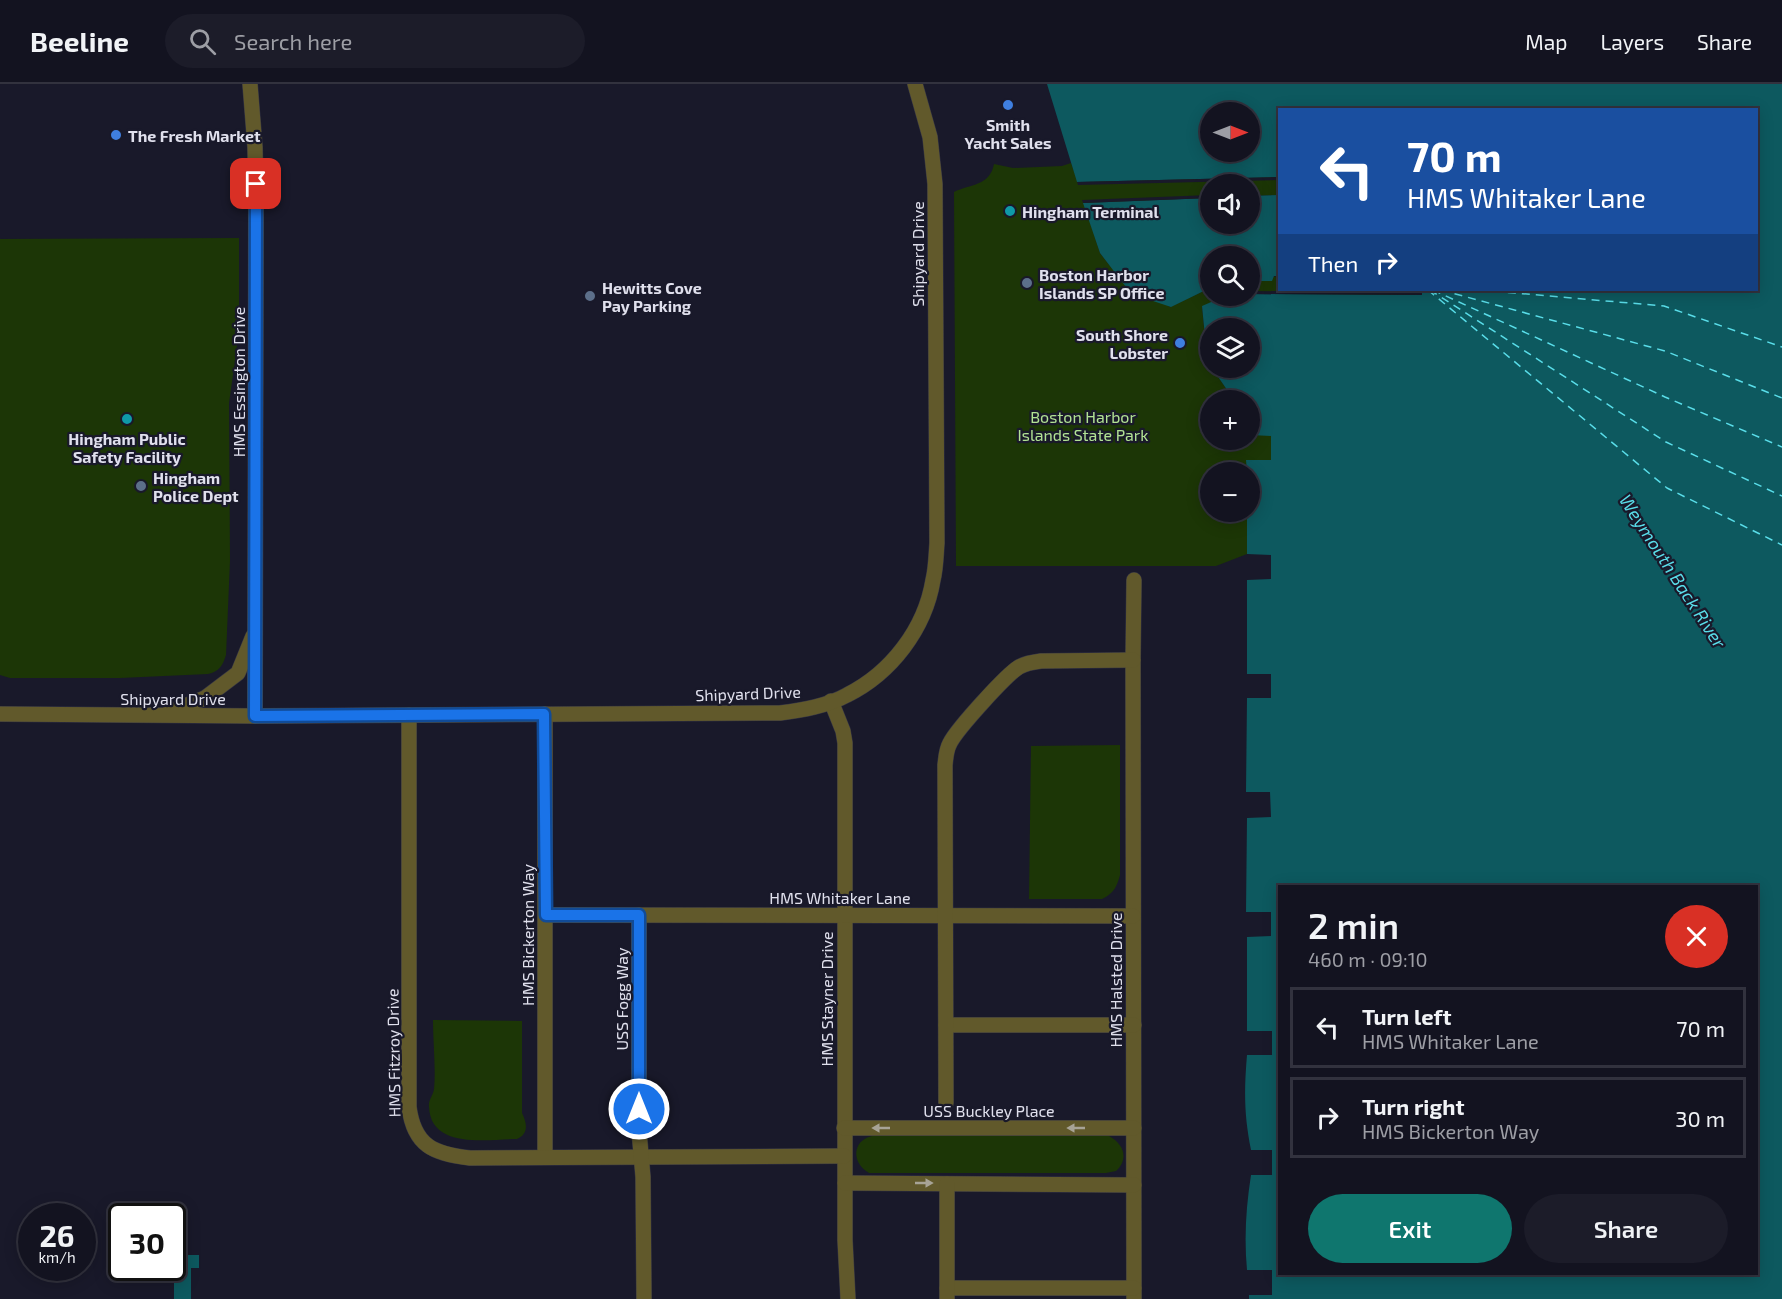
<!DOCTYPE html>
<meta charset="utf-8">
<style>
body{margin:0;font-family:"Exo 2",sans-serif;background:#1c1c29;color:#f1f3f6;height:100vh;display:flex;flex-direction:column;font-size:22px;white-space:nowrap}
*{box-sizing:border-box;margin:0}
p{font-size:20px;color:#9d9ea5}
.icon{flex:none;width:33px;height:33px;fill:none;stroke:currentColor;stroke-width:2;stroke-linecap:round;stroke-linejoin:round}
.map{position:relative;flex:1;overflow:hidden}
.side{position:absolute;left:1278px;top:801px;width:480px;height:390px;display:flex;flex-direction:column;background:#131320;border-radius:0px;box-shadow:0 3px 15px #0003,0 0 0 2px #32323e}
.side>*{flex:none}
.top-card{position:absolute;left:1278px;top:24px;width:480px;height:183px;border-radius:0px;box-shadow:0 3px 15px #0003,0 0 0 2px #32323e;background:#1a4fa0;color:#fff;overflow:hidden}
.needle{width:39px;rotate:90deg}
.tools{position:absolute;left:1200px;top:18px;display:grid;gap:12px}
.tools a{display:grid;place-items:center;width:60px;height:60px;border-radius:50%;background:#131320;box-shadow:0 3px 15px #0003,0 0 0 2px #32323e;font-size:30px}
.speed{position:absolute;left:18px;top:1119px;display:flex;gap:12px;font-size:30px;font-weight:700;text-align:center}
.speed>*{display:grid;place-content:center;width:78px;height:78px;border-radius:50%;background:#131320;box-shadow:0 3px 15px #0003,0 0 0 2px #32323e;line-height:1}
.speed small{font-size:15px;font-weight:400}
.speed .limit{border:3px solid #111;border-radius:9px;background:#fff;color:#111}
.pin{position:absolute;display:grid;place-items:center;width:51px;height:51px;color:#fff;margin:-26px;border-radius:12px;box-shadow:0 3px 9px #0006}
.me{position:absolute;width:66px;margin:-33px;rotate:0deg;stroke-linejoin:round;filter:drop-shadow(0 0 4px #0008)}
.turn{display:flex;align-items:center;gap:21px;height:126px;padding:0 30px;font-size:27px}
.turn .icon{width:78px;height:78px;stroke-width:2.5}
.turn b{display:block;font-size:42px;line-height:51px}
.then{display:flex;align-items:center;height:57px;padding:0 30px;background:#0003;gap:12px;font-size:22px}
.round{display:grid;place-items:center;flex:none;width:63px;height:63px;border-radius:32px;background:#1c1c29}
.summary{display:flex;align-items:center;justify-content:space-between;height:102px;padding:0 30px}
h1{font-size:36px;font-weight:600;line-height:45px}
.button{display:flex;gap:12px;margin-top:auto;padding:12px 30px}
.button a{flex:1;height:69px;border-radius:36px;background:#0f766e;color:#fff;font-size:24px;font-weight:600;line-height:69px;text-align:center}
.button a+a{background:#1c1c29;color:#f1f3f6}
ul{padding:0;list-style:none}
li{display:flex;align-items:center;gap:18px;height:81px;margin:0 12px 9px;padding:0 18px;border:3px solid #32323e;border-radius:0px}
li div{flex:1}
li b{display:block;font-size:22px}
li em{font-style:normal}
header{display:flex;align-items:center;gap:36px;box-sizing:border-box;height:84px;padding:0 30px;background:#131320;border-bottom:2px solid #32323e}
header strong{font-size:28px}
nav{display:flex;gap:33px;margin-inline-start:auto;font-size:21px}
.search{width:420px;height:54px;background:#1c1c29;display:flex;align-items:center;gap:15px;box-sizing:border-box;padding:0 21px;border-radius:33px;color:#9d9ea5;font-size:22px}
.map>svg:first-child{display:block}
.green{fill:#1c3606}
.water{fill:#0d595f;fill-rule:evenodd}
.pier{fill:#19192a}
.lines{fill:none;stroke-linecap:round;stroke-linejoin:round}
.ferry{stroke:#59dde9;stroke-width:1.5;stroke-dasharray:8 6;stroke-linecap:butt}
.street-casing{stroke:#353545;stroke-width:16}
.street{stroke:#61592b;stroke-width:15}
.oneway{fill:#a7a396}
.route-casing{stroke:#114b97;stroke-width:15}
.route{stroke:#1a73e8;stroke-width:10}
.shop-dot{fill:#3f7fe0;stroke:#19192a;stroke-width:2}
.culture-dot{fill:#0f9aa8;stroke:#19192a;stroke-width:2}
.service-dot{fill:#5c6f8a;stroke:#19192a;stroke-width:2}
.labels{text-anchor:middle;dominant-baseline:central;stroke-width:4.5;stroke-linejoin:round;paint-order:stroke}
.poi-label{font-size:16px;font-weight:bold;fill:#e0e0ed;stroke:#19192a;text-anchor:start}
.street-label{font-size:16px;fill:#e0e0ed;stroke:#19192a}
.park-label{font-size:16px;fill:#b2e294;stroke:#19192a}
.water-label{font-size:18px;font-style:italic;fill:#59dde9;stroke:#19192a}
</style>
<header>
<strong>Beeline</strong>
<div class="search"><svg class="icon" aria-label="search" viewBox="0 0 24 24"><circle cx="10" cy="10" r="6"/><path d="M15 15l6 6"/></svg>Search here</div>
<nav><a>Map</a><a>Layers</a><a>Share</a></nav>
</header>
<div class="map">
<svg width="1782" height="1215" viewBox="0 0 1782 1215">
<rect width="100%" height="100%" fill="#19192a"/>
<!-- green -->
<g class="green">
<path d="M 1071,79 L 1078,98 L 1279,93 L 1279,111 L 1250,112 L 1250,100 L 1210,100 L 1210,114 L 1084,119 L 1100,169 L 1111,183 L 1170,223 L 1210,204 L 1210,212 L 1225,212 L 1202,223 L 1207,273 L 1210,284 L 1212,284 L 1234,316 L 1210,316 L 1210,356 L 1250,356 L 1250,351 L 1271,351 L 1271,376 L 1247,376 L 1247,388 L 1210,388 L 1210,428 L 1247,428 L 1247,470 L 1216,482 L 956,482 L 954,108 C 970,100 990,102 994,80 L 1013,84 L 1062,82 Z"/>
<path d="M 239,154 L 239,248 L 229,319 L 230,477 L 226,571 C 223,581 219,588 208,590 L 120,594 L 10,594 L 0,591 L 0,155 Z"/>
<polygon points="1279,192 1280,206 1422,206 1422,211 1250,210 1250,197"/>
<path d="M 1120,661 L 1120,791 C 1117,803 1113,810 1102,815 L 1029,815 L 1031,662 Z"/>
<path d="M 433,936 L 522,937 L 522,1029 C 527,1039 529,1050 517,1055 C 488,1055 431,1066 429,1023 C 428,1016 433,1012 434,1005 C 436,986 433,957 433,936 Z"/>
<path d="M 872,1052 L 1109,1052 C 1124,1060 1129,1075 1116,1087 L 1106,1089 L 869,1089 C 852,1080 851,1057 872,1052 Z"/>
</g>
<!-- water -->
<g class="water">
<path d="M 1047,0 L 1782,0 L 1782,1215 L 1249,1215 L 1249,1211 L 1272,1211 L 1272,1186 L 1247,1186 C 1244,1154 1246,1123 1251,1091 L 1272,1091 L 1272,1066 L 1251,1066 C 1244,1031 1244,1007 1247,971 L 1272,971 L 1272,947 L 1247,947 L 1247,853 L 1271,852 L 1271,828 L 1246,828 L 1247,734 L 1271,733 L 1270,708 L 1246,708 L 1247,614 L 1271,614 L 1271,590 L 1247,590 L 1247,496 L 1271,495 L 1271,471 L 1247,470 L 1247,428 L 1250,428 L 1250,388 L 1247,388 L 1246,376 L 1271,376 L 1271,352 L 1250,351 L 1250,316 L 1234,316 L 1212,284 L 1250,284 L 1250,244 L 1210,244 L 1210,280 L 1207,273 L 1202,222 L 1225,212 L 1250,210 L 1421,211 L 1422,206 L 1756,206 L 1756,26 L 1280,26 L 1279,93 L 1077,98 ZM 1210,28 L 1250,28 L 1250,68 L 1210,68 ZM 1280,802 L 1756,802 L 1756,1190 L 1280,1190 Z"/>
<polygon points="1279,111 1279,192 1274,192 1272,197 1250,197 1250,172 1210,172 1210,204 1171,223 1135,211 1126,203 1100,169 1083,119 1210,114 1210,140 1250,140 1250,112"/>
<polygon points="174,1171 199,1171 199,1184 191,1184 191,1215 174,1215"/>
</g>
<!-- pier -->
<g class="pier">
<polygon points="1279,93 1280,96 1078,101 1077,98"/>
<polygon points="1210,111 1210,114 1083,119 1082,116"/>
<polygon points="1419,206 1422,206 1422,211 1250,210 1250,207 1419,208"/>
</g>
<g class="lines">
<!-- ferry -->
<g class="ferry">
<polyline points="1428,206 1667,404 1782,461"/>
<polyline points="1430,206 1666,358 1782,412"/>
<polyline points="1433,206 1665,313 1782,363"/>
<polyline points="1441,206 1665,267 1782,314"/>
<polyline points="1480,206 1664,222 1782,263"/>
</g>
<defs>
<g id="street">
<polyline points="250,0 255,63 256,113 255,632"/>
<polyline points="1134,496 1133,576 1134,1215"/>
<polyline points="831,617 843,647 845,659 845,1156 848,1215"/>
<polyline points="169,628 205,614 238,589 253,552"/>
<path d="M 0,630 L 255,632 L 780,629 C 803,626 827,622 847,611 C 891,589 925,545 933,496 C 936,484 936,471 937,459 L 935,100 L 930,53 L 915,0"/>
<polyline points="545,630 545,1072"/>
<path d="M 409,631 L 409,1023 C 414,1062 434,1070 470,1074 L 844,1072"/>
<polyline points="546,831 1133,832"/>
<polyline points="639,831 639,1047 643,1093 644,1215"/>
<polyline points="946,941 1134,941"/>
<path d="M 946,1019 L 945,681 C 946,673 946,666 950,659 C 957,645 1006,591 1019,583 C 1026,579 1033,578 1041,577 L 1133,576"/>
<polyline points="844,1044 1134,1044"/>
<polyline points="845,1099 1134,1101"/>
<polyline points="947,1204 1134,1204"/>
<polyline points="947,1215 947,1100"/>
</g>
</defs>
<!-- street casing -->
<use href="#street" class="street-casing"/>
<!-- street -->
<use href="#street" class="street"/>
</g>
<!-- one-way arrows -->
<defs><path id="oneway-solid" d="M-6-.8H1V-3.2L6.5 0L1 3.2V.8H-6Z" transform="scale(1.5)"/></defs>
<g class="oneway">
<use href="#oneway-solid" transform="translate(881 1044) rotate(-180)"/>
<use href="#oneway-solid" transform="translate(1076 1044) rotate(-180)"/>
<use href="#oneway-solid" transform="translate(924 1099)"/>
</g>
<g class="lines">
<defs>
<polyline id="route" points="256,100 255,632 544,630 546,831 639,831 639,1025"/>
</defs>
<!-- route casing -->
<use href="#route" class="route-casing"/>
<!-- route -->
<use href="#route" class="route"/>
</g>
<!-- markers -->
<g class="shop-dot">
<circle cx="1008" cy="21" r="6"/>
<circle cx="116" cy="51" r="6"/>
<circle cx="1180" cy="259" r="6"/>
</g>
<g class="culture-dot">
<circle cx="1010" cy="127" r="6"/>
<circle cx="127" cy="335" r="6"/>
</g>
<g class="service-dot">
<circle cx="1027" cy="199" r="6"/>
<circle cx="590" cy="212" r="6"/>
<circle cx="141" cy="402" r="6"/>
</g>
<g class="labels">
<!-- poi labels -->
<g class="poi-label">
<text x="1008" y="40" text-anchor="middle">Smith<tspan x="1008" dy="18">Yacht Sales</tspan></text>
<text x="128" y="51">The Fresh Market</text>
<text x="1022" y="127">Hingham Terminal</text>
<text x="1039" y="190">Boston Harbor<tspan x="1039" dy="18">Islands SP Office</tspan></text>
<text x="602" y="203">Hewitts Cove<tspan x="602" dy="18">Pay Parking</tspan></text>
<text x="1168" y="250" text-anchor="end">South Shore<tspan x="1168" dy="18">Lobster</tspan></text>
<text x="127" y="354" text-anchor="middle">Hingham Public<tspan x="127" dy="18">Safety Facility</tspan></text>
<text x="153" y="393">Hingham<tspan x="153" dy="18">Police Dept</tspan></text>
</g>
<!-- street labels -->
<g class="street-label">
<text transform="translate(917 170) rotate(-90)">Shipyard Drive</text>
<text transform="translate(238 298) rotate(-90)">HMS Essington Drive</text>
<text transform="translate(748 609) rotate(-2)">Shipyard Drive</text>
<text x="173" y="614">Shipyard Drive</text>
<text x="840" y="813">HMS Whitaker Lane</text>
<text transform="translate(527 851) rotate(-90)">HMS Bickerton Way</text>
<text transform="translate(1115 896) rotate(-90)">HMS Halsted Drive</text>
<text transform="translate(621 915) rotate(-90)">USS Fogg Way</text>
<text transform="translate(826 915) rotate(-90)">HMS Stayner Drive</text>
<text transform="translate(393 969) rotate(-91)">HMS Fitzroy Drive</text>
<text x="989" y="1026">USS Buckley Place</text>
</g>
<!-- park labels -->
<g class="park-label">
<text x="1083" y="332">Boston Harbor<tspan x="1083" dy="18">Islands State Park</tspan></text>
</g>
<!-- water labels -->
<g class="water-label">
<text transform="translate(1673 487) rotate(57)">Weymouth Back River</text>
</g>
</g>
</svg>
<div class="tools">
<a><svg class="needle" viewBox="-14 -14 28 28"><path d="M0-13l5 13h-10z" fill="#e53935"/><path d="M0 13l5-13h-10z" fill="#9d9ea5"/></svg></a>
<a><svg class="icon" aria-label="sound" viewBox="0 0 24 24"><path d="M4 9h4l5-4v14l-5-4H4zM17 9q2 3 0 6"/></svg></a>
<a><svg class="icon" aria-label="search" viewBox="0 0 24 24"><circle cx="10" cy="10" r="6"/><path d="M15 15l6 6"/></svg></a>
<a><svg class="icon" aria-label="layers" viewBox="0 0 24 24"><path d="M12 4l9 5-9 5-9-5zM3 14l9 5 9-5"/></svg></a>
<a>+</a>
<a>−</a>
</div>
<div class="speed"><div>26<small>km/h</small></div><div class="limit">30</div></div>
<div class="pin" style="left:256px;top:100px;background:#d93025"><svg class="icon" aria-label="arrive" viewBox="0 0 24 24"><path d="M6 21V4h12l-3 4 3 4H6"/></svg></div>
<svg class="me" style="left:639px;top:1025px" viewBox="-20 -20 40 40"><circle r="17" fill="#1a73e8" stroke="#fff" stroke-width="3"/><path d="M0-11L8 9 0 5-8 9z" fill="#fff"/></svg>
<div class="top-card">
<div class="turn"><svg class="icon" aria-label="left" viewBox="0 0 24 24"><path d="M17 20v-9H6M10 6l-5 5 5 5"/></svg><div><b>70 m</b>HMS Whitaker Lane</div></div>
<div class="then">Then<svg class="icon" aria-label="right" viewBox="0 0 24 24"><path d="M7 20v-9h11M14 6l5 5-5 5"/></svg></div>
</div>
<section class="side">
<div class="summary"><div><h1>2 min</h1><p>460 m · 09:10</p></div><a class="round" style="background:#d93025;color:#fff"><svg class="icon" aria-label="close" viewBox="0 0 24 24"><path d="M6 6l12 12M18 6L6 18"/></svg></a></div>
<ul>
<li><svg class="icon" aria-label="left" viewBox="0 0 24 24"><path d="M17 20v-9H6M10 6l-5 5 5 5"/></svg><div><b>Turn left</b><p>HMS Whitaker Lane</p></div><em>70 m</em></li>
<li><svg class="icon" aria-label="right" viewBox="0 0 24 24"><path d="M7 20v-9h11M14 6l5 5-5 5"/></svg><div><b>Turn right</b><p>HMS Bickerton Way</p></div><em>30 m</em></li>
</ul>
<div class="button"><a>Exit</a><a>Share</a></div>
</section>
</div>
